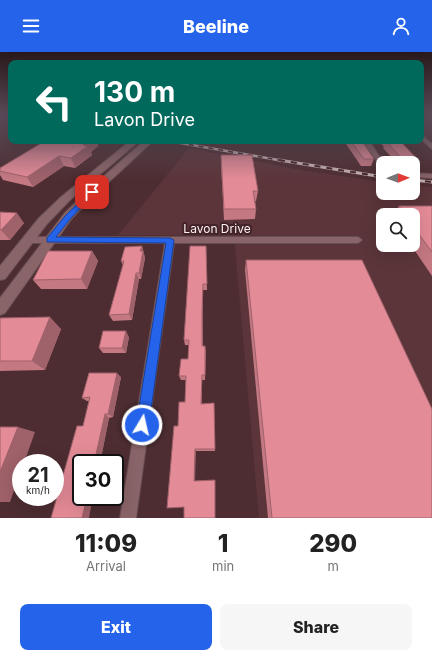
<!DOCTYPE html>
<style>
body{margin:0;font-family:Inter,sans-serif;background:#f6f6f6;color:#222;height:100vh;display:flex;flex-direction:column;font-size:15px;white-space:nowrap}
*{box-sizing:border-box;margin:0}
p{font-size:13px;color:#767676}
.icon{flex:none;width:22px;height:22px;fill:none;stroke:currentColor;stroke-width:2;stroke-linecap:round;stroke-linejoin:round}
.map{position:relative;height:466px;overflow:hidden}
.drawer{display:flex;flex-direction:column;background:#fff;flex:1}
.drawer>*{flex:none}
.guide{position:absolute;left:8px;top:8px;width:416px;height:84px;border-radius:8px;box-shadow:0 4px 16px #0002;background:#00695c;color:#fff;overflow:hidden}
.needle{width:26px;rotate:89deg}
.controls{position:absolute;left:376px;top:104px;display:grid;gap:8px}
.controls a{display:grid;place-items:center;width:44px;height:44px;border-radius:8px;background:#fff;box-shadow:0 4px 16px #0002;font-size:20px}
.speed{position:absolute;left:12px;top:402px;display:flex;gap:8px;font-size:20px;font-weight:700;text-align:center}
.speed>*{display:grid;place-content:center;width:52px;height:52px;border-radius:50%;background:#fff;box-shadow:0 4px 16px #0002;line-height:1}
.speed small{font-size:10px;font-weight:400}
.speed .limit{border:2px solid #111;border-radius:6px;background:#fff;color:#111}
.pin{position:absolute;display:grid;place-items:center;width:34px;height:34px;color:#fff;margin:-17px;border-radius:8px;box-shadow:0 2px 6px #0006}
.me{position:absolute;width:44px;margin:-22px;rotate:9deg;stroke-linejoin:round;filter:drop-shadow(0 0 3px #0008)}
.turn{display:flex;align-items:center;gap:14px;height:84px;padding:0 20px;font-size:18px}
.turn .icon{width:52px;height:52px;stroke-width:2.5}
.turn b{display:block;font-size:28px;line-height:34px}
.eta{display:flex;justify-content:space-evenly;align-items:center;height:68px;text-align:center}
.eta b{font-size:24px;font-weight:800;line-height:28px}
.cta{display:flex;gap:8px;margin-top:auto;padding:8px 20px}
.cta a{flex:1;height:46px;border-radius:8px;background:#2563eb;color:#fff;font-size:16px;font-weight:800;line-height:46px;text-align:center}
.cta a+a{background:#f6f6f6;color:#222}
header{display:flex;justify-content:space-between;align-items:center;height:52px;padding:0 20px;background:#2563eb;color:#fff;font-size:18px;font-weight:800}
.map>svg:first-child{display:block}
.built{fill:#5b353a;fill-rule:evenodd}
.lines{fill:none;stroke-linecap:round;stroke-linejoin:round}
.street-casing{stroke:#674d51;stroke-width:2}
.secondary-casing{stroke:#674d51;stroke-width:2}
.street{fill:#896468;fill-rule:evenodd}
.secondary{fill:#896468;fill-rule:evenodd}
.rail-far1-casing{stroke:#c6b3b4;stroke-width:2.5}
.rail-casing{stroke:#c6b3b4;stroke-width:3}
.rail-far1{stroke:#422327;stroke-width:1.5;stroke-dasharray:5;stroke-linecap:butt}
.rail{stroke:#422327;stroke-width:2;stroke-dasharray:6;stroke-linecap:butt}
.wall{fill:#c37882}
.shaded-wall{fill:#9f616a}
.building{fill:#e38b97;stroke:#9f616a}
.route{fill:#2563eb;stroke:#184099}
.labels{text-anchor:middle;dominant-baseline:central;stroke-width:4;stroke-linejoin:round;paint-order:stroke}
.street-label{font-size:12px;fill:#fef1f2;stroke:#422327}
</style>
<header><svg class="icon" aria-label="menu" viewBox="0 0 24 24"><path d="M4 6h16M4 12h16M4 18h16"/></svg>Beeline<svg class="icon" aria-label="person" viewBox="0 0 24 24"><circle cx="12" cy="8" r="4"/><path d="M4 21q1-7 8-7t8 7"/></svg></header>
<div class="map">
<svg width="432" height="466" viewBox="0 0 432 466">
<rect width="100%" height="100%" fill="#4d2d31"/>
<!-- built -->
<path class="built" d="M 189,96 L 301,118 L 383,130 L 383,141 L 413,141 L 413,133 L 432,135 L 432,466 L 259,466 L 234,184 L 118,183 ZM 383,163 L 413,163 L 413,193 L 383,193 Z"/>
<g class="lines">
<defs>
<g id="street">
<polygon points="421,82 432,92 432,97 421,87"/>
<polygon points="363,89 369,89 384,111 383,116 381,115"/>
<polygon points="413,121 432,122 432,126 413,125"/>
<polygon points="28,185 358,185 362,188 358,191 174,191 136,466 120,466 165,191 28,191 24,188"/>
</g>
<g id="secondary">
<polygon points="130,89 139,89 69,149 47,172 5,227 0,228 0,214 39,166 61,145"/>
<polygon points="144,89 153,89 96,142 72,166 5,261 0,263 0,246 64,162 88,138"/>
</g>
</defs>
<!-- street casing -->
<use href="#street" class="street-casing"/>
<!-- secondary casing -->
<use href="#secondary" class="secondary-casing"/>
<!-- street -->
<use href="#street" class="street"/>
<!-- secondary -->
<use href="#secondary" class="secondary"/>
<defs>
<g id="rail-far1">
<polyline points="8,62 11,62"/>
<polyline points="169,89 284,109"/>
</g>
<g id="rail">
<polyline points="279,108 383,125"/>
<polyline points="413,128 432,130"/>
</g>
</defs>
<!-- rail-far1 casing -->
<use href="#rail-far1" class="rail-far1-casing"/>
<!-- rail casing -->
<use href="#rail" class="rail-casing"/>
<!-- rail-far1 -->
<use href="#rail-far1" class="rail-far1"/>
<!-- rail -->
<use href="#rail" class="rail"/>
</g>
<!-- wall -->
<g class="wall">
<polygon points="45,89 97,89 98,94 91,100 92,103 75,116 64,114 33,135 3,128 0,123 0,116"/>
<polygon points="344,89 362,89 374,107 371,114 361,114"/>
<polygon points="379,89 400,89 419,109 415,115 413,115 413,111 397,111 383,96 384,95"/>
<polygon points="221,103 258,139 256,149 255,149 256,157 255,167 224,168 221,112"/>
<polygon points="399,154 432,154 432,224 411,193 413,193 413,163 393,163"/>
<polygon points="0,160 24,171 10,188 0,188"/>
<polygon points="142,194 145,206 141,227 139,227 132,268 113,269 109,263 123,213 121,209"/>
<polygon points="206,194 207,238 203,238 203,294 205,294 206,299 205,328 202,328 202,352 214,351 215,399 196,399 184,455 178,374 185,350 186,328 181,328 179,324 188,307 189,293 185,293 184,288"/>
<polygon points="92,199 98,209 87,237 41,237 33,228"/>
<polygon points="246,208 432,466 268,466 245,218"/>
<polygon points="0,266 61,277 45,318 0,319"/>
<polygon points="129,285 126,301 103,301 99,296"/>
<polygon points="121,325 113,365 109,366 100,411 81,411 83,374 89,349 87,349 82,346"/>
</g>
<!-- shaded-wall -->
<g class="shaded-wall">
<polygon points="89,89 97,89 98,94 91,100 92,103 75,116 71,106 83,93"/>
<polygon points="59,104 64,114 33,135 27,125"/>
<polygon points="17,161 24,171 10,188 1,178"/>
<polygon points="142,194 145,206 141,227 139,221 140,199"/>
<polygon points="92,199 98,209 87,237 81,227"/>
<polygon points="136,221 139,227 132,268 129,262"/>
<polygon points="203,232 203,299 202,261"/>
<polygon points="50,265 61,277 45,318 32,309"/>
<polygon points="126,279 129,285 126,301 122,296"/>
<polygon points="117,321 121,325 113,365 108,362"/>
<polygon points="202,323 202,355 201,352"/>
<polygon points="105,362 109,366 100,411 94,411"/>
<polygon points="18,375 35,380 24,411 21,411 21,418 10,450 0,450 0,420"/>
<polygon points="195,397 196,399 195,429 194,429"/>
<polygon points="87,445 93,445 89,466 82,466"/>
</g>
<!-- building -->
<g class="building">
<polygon points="45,89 89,89 83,93 88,94 71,106 59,104 27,125 0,119 0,116"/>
<polygon points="351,89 362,89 374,107 364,107"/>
<polygon points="388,89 400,89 419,109 404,109 387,90 388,90"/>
<polygon points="221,103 252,103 258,139 253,139 256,157 224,157"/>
<polygon points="399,154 432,154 432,200 413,174 413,163 405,163"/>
<polygon points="0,160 17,161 1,178 0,178"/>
<polygon points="142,194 140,199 143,199 139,221 136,221 129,262 109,263 124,209 121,209 125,195"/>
<polygon points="190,194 206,194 207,232 203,232 202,261 202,294 205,294 205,323 202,323 201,352 214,351 215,397 195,397 194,429 215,428 215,466 184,466 184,455 167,456 174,374 178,374 179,350 185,350 186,324 179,324 181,307 188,307 189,288 184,288"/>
<polygon points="48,199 92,199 81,227 33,228"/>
<polygon points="246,208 362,208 432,357 432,466 272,466"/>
<polygon points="50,265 32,309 0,309 0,266"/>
<polygon points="103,279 126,279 122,296 99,296"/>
<polygon points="89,321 117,321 108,362 105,362 94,411 81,411 81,445 87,445 82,466 51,466 77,374 83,374 90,345 82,346"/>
<polygon points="0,375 18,375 0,420"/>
</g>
<!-- sky -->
<linearGradient id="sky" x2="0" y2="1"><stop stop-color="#2a191b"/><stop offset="0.49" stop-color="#5c4c5a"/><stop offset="1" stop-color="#5c4c5a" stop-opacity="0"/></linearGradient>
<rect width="432" height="127" fill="url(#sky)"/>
<!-- route -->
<polygon class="route" points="92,138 95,140 94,142 71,166 56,185 170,186 174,188 149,373 147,378 142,380 138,378 136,373 166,191 47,190 47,186 66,163"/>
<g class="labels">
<!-- street labels -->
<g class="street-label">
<text x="217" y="176">Lavon Drive</text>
</g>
</g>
</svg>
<div class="controls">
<a><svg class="needle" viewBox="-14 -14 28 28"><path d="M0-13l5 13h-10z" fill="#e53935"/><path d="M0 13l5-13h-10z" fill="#767676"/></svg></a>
<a><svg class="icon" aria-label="search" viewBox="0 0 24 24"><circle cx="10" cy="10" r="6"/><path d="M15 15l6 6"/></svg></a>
</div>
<div class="speed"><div>21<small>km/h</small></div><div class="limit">30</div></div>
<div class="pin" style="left:92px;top:140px;background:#d93025"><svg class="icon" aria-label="arrive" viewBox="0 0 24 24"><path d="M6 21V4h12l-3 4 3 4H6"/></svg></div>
<svg class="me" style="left:142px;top:373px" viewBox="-20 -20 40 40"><circle r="17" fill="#2563eb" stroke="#fff" stroke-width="3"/><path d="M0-11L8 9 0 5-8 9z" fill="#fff"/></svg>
<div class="guide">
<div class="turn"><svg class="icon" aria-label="left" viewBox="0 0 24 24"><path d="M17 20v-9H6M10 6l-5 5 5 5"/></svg><div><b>130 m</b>Lavon Drive</div></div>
</div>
</div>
<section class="drawer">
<div class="eta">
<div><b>11:09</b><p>Arrival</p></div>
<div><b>1</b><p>min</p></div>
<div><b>290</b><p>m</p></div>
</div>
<div class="cta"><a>Exit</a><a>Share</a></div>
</section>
